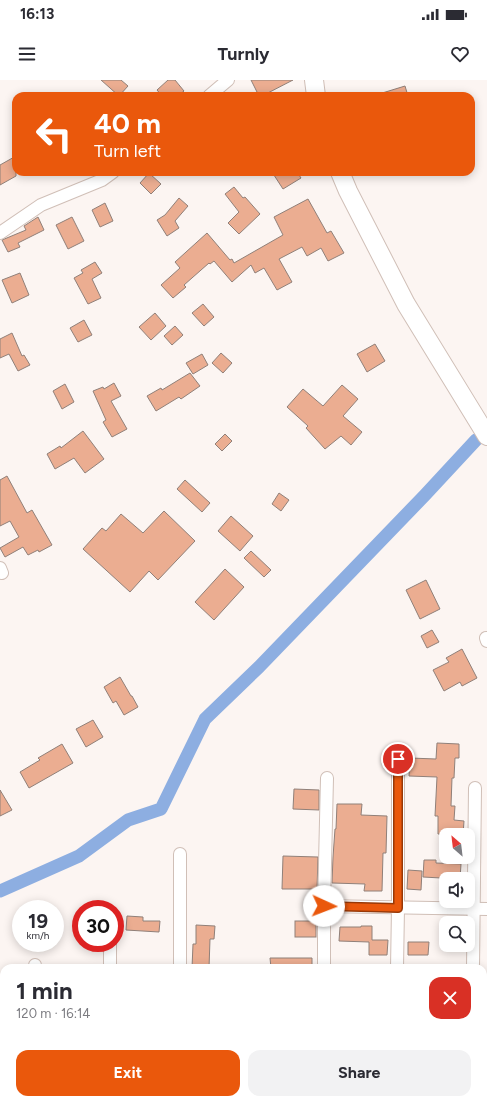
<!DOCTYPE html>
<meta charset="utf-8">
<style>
body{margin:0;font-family:Figtree,sans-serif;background:#f2f2f3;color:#2b2b33;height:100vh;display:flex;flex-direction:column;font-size:15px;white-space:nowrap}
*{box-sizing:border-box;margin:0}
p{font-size:13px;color:#7c7c81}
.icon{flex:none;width:22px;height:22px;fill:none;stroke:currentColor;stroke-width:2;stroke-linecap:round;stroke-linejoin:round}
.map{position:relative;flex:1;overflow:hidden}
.side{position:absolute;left:0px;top:884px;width:487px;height:140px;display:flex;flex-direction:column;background:#fff;border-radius:12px 12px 0 0;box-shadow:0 2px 10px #0003}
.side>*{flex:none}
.banner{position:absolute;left:12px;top:12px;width:463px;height:84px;border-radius:12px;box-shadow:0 2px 10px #0003;background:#ea580c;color:#fff;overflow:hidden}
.needle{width:26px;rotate:332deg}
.buttons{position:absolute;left:439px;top:748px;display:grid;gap:8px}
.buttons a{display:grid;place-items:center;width:36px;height:36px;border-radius:8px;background:#fff;box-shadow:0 2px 10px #0003;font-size:20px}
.speed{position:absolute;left:12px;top:820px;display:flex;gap:8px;font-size:20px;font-weight:700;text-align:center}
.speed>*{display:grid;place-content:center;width:52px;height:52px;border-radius:50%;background:#fff;box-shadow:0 2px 10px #0003;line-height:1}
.speed small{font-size:10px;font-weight:400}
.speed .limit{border:6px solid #d22;background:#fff;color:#111}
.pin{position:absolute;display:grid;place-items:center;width:34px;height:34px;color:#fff;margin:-17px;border:2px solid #fff;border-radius:50%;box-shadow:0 1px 4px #0007}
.me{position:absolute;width:44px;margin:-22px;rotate:92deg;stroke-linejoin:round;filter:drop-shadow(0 0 3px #0008)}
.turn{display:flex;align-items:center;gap:14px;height:84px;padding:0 16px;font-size:18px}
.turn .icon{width:52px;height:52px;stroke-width:2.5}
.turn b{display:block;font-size:28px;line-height:34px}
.round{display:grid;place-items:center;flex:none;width:42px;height:42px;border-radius:12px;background:#f2f2f3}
.overview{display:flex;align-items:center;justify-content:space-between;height:68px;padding:0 16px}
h1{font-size:24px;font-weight:700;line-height:30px}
.primary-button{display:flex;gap:8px;margin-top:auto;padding:8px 16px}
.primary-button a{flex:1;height:46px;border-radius:12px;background:#ea580c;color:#fff;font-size:16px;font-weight:700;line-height:46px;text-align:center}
.primary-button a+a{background:#f2f2f3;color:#2b2b33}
.status{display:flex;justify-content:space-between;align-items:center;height:28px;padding:0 20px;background:#fff;direction:ltr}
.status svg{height:11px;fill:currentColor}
header{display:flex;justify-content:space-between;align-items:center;height:52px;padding:0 16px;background:#fff;font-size:18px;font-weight:700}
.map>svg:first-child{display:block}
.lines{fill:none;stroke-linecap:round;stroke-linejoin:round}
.canal{stroke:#8daee1;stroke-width:13}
.building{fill:#ebad91;stroke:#908079}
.minor-casing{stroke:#d0bfb7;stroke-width:14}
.highway-casing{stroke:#d0bfb7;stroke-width:20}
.minor{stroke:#fff;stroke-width:12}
.highway{stroke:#fff;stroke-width:18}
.route-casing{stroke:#983908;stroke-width:10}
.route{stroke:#ea580c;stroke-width:7}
</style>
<div class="status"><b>16:13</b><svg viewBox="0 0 49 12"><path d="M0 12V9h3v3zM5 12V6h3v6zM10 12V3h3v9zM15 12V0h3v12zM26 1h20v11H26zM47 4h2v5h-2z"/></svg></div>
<header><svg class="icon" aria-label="menu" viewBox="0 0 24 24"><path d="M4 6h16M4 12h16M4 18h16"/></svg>Turnly<svg class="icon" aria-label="heart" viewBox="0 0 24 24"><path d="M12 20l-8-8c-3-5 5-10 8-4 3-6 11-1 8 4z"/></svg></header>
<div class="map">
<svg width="487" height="1024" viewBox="0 0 487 1024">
<rect width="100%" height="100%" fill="#fcf5f2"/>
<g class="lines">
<!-- canal -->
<polyline class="canal" points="0,811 79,776 128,740 161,729 205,639 259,587 425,415 476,360"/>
</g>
<!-- building -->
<g class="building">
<polygon points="101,0 121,0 128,6 119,16"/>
<polygon points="168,0 175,0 184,11 178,16 162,16 157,10"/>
<polygon points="251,0 293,0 262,16 259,16"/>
<polygon points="405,6 408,16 380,16 379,14"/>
<polygon points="16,76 16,96 0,105 0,85"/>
<polygon points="272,92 297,92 301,98 283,109"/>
<polygon points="149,93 161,104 151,114 140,103"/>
<polygon points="234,107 243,118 245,117 260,134 239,154 228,143 239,132 225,114"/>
<polygon points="179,118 188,126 175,141 179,148 167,156 157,140 165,135"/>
<polygon points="308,119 327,153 331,151 344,173 328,181 321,168 307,176 302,167 279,179 292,202 277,210 264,188 255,193 251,185 232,202 214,181 210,184 209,183 184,205 186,207 173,218 161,205 180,188 175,182 207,153 230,180 232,179 234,183 283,155 274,137"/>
<polygon points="105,123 113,141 100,147 92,130"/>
<polygon points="38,137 44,150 18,163 20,167 8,172 2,160 26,150 24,146"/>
<polygon points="72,137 84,161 68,169 56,145"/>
<polygon points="95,182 102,193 92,199 101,218 88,224 74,198 83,193 81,190"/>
<polygon points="20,193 29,215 12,223 2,200"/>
<polygon points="203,224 214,237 204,246 192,233"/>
<polygon points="155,233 166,246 151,260 139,247"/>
<polygon points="84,240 92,255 78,262 70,248"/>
<polygon points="175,246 183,255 172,265 164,256"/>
<polygon points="12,253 22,276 24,275 30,285 18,291 9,274 0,278 0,259"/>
<polygon points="375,264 385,281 367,292 357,274"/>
<polygon points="221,273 232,283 223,293 212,283"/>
<polygon points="202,274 208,285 193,294 186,283"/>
<polygon points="190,293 200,306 181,319 179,317 156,331 147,316 161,308 162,310"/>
<polygon points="114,303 121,316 111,321 127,349 112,357 103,342 106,340 93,311 103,307 104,309"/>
<polygon points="65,304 74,322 62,329 53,311"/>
<polygon points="342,305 358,319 343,336 362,352 351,365 341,356 325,369 306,348 308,346 287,327 303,309 323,326"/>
<polygon points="83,351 104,379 85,393 74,378 55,389 47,374 60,366 61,368"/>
<polygon points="225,354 232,361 222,371 215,364"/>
<polygon points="7,396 27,433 32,430 52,465 39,472 38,470 28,475 23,467 5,477 0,468 19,457 10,441 0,446 0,400"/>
<polygon points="185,400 210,423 202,432 177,409"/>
<polygon points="279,413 289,420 281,431 272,424"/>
<polygon points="164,431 195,461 158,500 149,491 130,512 83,469 102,448 106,451 121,434 143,453"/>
<polygon points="231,436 253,456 240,471 218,451"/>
<polygon points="251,471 271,490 264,497 244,478"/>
<polygon points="225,489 244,507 214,540 195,522"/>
<polygon points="426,500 440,529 420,539 406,510"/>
<polygon points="432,550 439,562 427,568 421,556"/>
<polygon points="462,569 477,598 462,606 460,602 444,611 433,590 449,582 446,578"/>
<polygon points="120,597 131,616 132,616 138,627 124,635 116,621 113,623 104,607"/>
<polygon points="93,640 103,657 86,667 76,649"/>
<polygon points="437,663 459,664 459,678 455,678 454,698 452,698 451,726 455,726 454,740 464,741 463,755 438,754 438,736 435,736 437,697 409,696 410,678 436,679"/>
<polygon points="62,664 73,683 29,708 20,692 40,680 38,678"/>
<polygon points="294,709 319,710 319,730 293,729"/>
<polygon points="0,710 12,730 0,736"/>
<polygon points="337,724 362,724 361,735 387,736 386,773 383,773 382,811 364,811 365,804 332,803 333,777 335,749 336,749"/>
<polygon points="283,776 318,777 317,809 282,809"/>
<polygon points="424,780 436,780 436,783 461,784 460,799 441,799 441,798 423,797"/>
<polygon points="408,790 422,791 421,810 407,809"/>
<polygon points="127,836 143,837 143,841 160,841 159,852 126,850"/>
<rect x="295" y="841" width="21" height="16"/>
<polygon points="196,845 215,846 214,859 210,859 209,888 192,888 193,864 196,864"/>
<polygon points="361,846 372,846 372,860 388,860 387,875 369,875 369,862 339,861 340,847 361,847"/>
<polygon points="408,862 429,862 428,875 408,875"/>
<polygon points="270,878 312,878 312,888 271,888"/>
</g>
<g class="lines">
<defs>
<g id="minor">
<polyline points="209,16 228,0"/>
<polyline points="0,153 41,125 102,100 113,92"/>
<polyline points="0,488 2,493"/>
<polyline points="486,558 487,561"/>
<polyline points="327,698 324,826 487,829"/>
<polyline points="180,774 180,888"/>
<polyline points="35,888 35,885"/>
<polyline points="110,888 110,863"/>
<polyline points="324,888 324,826"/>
<polyline points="397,888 398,828 398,679"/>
<polyline points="473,888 475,708"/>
<polyline points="35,1024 35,1020"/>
<polyline points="109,1024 109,1020"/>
<polyline points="176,1024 176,1020"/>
<polyline points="250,1024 251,1020"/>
<polyline points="323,1024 323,1020"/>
<polyline points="394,1024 394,1020"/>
<polyline points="472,1024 472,1020"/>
</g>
<g id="highway">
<polyline points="314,0 316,16"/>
<polyline points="340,92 348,111 406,224 487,356"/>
</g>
</defs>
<!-- minor casing -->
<use href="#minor" class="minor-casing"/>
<!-- highway casing -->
<use href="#highway" class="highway-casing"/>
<!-- minor -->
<use href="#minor" class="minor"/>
<!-- highway -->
<use href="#highway" class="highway"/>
</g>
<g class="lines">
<defs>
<polyline id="route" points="324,826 398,828 398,679"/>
</defs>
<!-- route casing -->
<use href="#route" class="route-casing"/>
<!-- route -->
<use href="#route" class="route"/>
</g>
</svg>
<div class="buttons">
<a><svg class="needle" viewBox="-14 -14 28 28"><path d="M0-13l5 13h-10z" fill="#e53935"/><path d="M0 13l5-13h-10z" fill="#7c7c81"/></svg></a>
<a><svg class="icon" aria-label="sound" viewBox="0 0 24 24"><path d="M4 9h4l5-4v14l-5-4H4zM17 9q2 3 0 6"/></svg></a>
<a><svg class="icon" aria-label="search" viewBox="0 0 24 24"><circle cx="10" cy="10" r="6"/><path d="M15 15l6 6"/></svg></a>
</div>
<div class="speed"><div>19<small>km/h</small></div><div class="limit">30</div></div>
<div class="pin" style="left:398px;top:679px;background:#d93025"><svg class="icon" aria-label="arrive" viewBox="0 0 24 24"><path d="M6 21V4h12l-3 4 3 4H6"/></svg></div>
<svg class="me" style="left:324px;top:826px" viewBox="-20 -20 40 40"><circle r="19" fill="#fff"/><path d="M0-13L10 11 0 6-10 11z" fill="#ea580c"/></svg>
<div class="banner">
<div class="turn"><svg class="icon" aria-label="left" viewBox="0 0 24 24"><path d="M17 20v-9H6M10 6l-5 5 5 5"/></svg><div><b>40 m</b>Turn left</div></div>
</div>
<section class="side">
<div class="overview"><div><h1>1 min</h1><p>120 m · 16:14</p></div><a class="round" style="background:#d93025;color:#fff"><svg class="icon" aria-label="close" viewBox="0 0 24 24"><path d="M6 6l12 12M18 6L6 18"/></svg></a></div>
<div class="primary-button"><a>Exit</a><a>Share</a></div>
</section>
</div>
